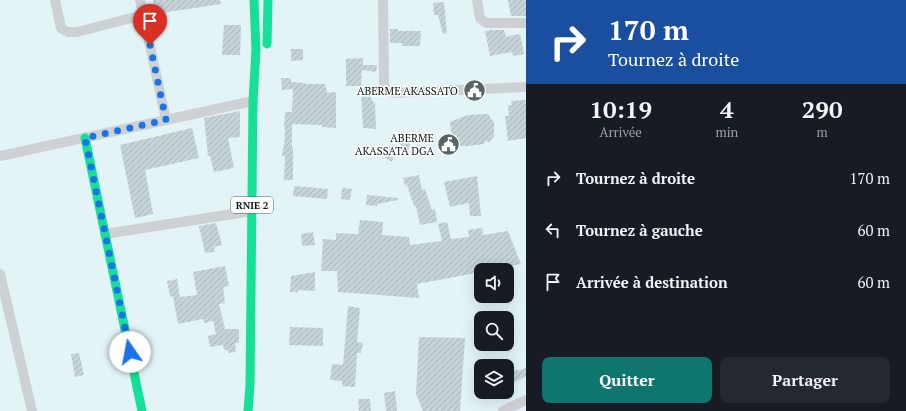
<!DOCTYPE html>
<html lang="fr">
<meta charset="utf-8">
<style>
body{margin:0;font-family:"PT Serif",serif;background:#242831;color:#f1f3f6;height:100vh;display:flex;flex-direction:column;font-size:15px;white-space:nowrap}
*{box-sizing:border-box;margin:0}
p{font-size:13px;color:#9ea1a6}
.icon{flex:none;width:22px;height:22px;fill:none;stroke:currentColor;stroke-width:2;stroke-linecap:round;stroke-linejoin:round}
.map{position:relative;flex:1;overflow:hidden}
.panel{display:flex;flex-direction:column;background:#171b24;width:380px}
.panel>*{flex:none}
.guide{background:#1a4fa0;color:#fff;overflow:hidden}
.tools{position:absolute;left:474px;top:263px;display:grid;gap:8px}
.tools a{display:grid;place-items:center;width:40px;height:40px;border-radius:8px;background:#171b24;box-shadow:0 4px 16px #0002;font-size:20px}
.pin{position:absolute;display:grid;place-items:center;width:34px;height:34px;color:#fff;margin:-41px -17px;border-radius:50% 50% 50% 0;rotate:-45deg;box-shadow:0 0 4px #0007}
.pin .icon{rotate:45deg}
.me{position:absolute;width:44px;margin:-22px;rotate:348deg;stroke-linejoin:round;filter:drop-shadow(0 0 3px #0008)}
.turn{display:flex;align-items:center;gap:14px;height:84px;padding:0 16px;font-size:18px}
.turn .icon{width:52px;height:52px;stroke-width:2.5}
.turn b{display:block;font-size:28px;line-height:34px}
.eta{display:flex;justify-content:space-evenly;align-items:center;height:68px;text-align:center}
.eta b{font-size:24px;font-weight:700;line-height:28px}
.action{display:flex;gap:8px;margin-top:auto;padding:8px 16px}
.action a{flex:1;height:46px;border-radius:8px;background:#0f766e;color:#fff;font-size:16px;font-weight:700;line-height:46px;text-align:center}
.action a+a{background:#242831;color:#f1f3f6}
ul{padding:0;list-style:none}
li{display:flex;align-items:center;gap:12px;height:52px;padding:0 16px}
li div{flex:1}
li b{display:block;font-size:15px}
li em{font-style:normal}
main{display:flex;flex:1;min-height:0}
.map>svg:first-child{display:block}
.building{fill:url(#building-hatch)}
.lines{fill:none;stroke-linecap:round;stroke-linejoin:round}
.street{stroke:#cdd1d3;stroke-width:10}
.fast{stroke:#16e098;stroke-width:9}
.route{stroke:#1a73e8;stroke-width:7;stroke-dasharray:0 12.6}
.labels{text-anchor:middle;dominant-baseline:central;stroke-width:3;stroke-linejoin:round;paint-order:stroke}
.shield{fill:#fff;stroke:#555d5e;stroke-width:1}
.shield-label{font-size:10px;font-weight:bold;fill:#0c1719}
.poi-label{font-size:11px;fill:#0c1719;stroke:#fff;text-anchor:end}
</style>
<main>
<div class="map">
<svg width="526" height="411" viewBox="0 0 526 411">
<defs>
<pattern id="building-hatch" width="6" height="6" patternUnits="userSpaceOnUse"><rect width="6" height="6" fill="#c6d3d7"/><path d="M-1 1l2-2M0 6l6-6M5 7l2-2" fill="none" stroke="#a9b4b8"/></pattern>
</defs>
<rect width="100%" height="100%" fill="#e3f4f6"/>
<!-- building -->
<g class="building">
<polygon points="153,0 220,0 221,4 155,14"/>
<polygon points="508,0 526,0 526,16 511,16"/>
<polygon points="444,2 447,33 443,34 438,15 434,15 433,3"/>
<polygon points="224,25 241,25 240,55 222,55"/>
<polygon points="390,29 398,29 398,31 421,31 420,46 402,46 402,43 390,43"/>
<polygon points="494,30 504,30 506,37 520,34 524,54 513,56 512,52 490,56 485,31"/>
<polygon points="291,49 303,49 303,60 291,61"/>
<polygon points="363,58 363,65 377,65 376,72 362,70 361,86 346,86 346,59"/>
<polygon points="281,78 291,78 291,82 305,83 305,84 325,84 327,93 336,92 336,128 322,127 322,125 292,124 292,148 293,148 293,180 284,180 285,156 282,156 283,148 284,148 285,128 284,127 285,112 292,112 293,89 282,90"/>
<polygon points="367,92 375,104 376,129 363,128 361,93"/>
<polygon points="526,100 526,138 508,141 505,116 509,116 508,105 512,105 511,101"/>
<polygon points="240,111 240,137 228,138 234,168 214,172 210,156 208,156 204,118"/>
<polygon points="488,114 494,123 494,136 489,142 485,141 484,144 468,146 453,146 450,122 468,115"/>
<polygon points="192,128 199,158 145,170 153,214 135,218 120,145"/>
<polygon points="406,132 414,135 408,150 400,146"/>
<polygon points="388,146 396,149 392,162 384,157"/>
<polygon points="419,175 422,190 425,189 432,210 435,209 437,222 420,225 416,206 414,206 407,185 405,186 403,178"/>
<polygon points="477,176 481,216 470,216 469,203 450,207 444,182"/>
<polygon points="294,186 328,189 327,199 293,196"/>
<polygon points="342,188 352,189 350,200 341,199"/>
<polygon points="367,195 398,198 398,200 377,204 377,206 366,205"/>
<polygon points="360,220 383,222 382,235 409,237 410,245 442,241 438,224 447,222 451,239 469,237 468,230 482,228 483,235 508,231 521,264 490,270 481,270 481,272 417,284 419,298 338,292 337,271 321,271 323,239 336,240 336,233 358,234"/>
<polygon points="216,223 222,245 214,247 215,252 205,253 199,226"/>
<polygon points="313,232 315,245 302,246 301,234"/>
<polygon points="225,266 229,286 223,287 225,303 219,304 225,329 239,329 239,343 235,343 236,352 228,353 228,350 224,350 223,345 210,347 208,336 216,334 213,321 204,323 203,319 178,324 173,296 170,297 167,281 177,279 180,297 197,295 193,272"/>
<polygon points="315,272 315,291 298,290 298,292 290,292 291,276"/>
<polygon points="348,306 360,308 357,342 363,343 361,353 357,353 355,387 342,386 342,381 330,380 332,364 343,365"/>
<polygon points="290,327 323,328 323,346 289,345"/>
<polygon points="419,337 465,338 460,411 423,411 416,394"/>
<polygon points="79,353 84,375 75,377 71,354"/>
<polygon points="526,368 526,376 507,386 507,374 517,369 518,371"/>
<polygon points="395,391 397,411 386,411 384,393"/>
<polygon points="358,399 370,399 371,411 359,411"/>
</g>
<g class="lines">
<!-- street -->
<g class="street">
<polyline points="55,0 61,28 68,32 77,32 143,15"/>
<polyline points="140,0 166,120"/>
<polyline points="383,0 384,85 386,91 393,93 526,87"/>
<polyline points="477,0 480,18 486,23 526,23"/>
<polyline points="0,156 253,101"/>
<polyline points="105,234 252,211"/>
<polyline points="0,274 32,411"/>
<polyline points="503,411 526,400"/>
</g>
<!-- fast -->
<g class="fast">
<polyline points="267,44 268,0"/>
<polyline points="85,138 142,411"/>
<polyline points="248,411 250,385 253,101 256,50 254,0"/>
</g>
</g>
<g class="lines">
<!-- route -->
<polyline class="route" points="130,352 85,138 166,120 150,45"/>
</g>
<!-- icons -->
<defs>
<symbol id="civic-disc" viewBox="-11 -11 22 22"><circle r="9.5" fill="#576466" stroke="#fff"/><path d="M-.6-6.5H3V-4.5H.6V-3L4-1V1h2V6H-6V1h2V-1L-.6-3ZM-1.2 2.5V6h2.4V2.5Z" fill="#fff"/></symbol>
</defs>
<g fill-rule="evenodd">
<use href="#civic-disc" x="462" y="78" width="25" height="25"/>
<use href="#civic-disc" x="436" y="132" width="25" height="25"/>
</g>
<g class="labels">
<!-- shield labels -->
<rect class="shield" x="231" y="197" width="42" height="16" rx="3"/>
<g class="shield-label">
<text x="252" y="205">RNIE 2</text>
</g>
<!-- poi labels -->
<g class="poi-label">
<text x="458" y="91">ABERME AKASSATO</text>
<text x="434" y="138">ABERME<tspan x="434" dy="13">AKASSATA DGA</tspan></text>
</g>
</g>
</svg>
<div class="tools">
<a><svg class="icon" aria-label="sound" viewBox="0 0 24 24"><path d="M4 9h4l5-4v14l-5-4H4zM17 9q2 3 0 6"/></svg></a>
<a><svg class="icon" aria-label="search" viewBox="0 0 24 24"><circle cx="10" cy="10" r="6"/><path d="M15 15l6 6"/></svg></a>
<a><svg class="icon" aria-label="layers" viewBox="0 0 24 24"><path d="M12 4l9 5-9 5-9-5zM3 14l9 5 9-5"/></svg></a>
</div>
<div class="pin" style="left:150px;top:45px;background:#d93025"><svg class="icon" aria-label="arrive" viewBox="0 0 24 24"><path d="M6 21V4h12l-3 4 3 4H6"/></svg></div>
<svg class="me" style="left:130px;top:352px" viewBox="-20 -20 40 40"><circle r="19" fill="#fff"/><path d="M0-13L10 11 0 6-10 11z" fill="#1a73e8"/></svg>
</div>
<section class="panel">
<div class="guide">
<div class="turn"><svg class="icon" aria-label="right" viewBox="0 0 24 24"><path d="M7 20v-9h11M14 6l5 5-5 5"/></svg><div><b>170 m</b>Tournez à droite</div></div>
</div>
<div class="eta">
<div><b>10:19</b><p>Arrivée</p></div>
<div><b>4</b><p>min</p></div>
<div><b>290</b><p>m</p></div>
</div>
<ul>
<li><svg class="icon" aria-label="right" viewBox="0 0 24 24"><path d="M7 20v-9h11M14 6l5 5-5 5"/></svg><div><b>Tournez à droite</b></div><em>170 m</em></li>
<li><svg class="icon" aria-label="left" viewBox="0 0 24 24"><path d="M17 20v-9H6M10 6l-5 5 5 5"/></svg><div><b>Tournez à gauche</b></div><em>60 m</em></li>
<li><svg class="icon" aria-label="arrive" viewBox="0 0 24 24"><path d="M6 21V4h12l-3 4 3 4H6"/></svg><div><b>Arrivée à destination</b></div><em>60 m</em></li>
</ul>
<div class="action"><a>Quitter</a><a>Partager</a></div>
</section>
</main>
